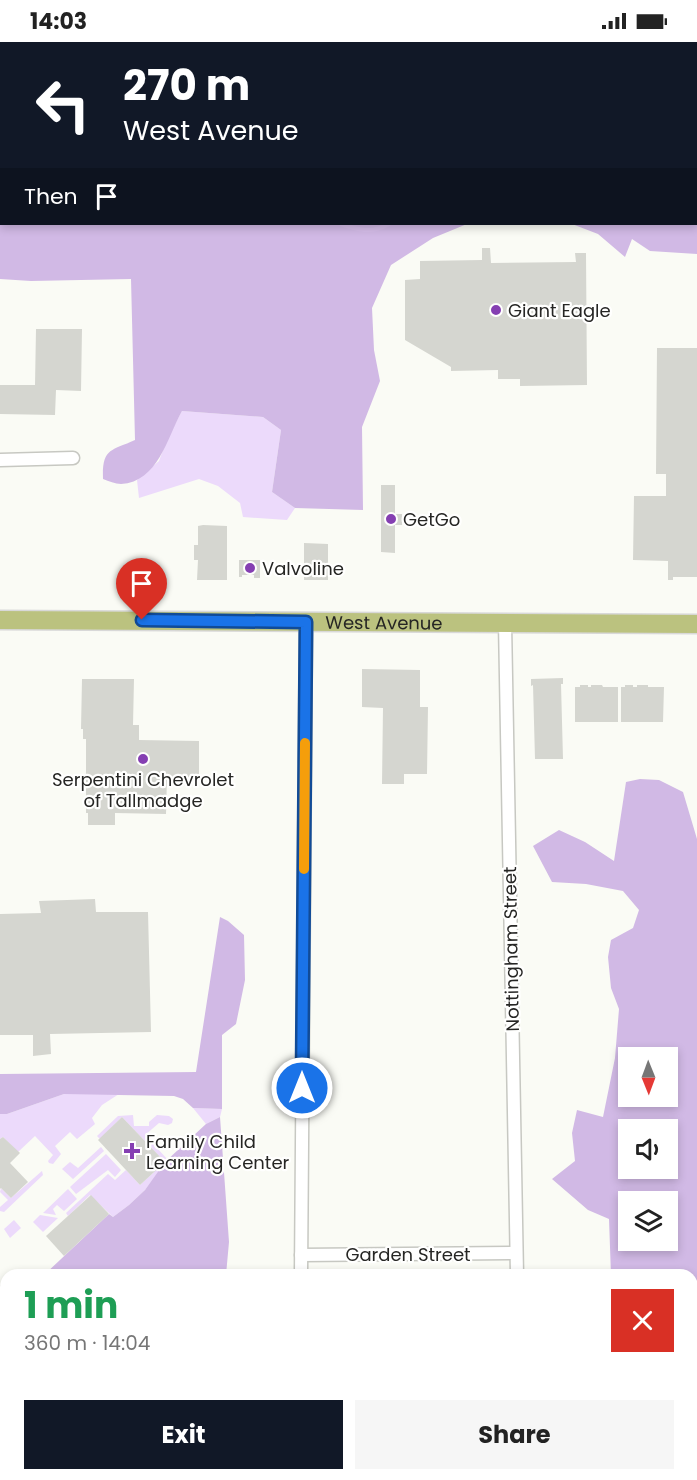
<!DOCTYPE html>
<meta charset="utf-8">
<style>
body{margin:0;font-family:Poppins,sans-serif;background:#f6f6f6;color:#222;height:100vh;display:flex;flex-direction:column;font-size:22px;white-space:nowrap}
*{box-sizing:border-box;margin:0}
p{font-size:20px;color:#767676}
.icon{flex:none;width:33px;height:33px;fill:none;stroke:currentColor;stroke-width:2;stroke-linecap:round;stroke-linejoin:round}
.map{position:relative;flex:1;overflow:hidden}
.panel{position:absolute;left:0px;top:1227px;width:698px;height:212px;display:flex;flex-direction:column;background:#fff;border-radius:18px 18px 0 0;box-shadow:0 3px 9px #0003}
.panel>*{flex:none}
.top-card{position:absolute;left:0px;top:0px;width:698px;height:183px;box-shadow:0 3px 9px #0003;background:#111827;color:#fff;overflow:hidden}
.needle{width:39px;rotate:179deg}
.controls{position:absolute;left:618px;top:1005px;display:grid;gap:12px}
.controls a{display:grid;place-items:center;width:60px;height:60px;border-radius:0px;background:#fff;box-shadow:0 3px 9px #0003;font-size:30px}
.pin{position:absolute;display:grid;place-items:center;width:51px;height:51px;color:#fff;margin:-62px -26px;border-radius:50% 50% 50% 0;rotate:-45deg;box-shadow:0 0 6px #0007}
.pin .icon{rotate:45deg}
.me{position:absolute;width:66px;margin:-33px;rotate:0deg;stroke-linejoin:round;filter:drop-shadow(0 0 4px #0008)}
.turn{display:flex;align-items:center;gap:21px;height:126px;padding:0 24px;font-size:27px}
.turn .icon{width:78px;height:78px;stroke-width:2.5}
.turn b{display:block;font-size:42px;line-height:51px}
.then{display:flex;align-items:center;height:57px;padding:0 24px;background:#0003;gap:12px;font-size:22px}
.round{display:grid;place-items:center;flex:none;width:63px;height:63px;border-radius:0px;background:#f6f6f6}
.overview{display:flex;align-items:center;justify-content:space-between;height:102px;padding:0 24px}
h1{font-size:36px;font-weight:700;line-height:45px;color:#1e9e55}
.primary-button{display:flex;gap:12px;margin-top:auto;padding:12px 24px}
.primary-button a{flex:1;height:69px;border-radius:0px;background:#111827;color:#fff;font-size:24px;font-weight:700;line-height:69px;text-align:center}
.primary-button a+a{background:#f6f6f6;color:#222}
.status{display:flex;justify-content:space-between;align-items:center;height:42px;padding:0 30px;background:#fff;direction:ltr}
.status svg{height:16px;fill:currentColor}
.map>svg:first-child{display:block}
.green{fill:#ecdafb}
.forest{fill:#d1b9e5;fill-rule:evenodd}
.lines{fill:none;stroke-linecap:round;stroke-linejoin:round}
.stream{stroke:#d5bde8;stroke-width:4}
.building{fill:#d5d6d0}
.street-casing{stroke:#c7c8c2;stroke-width:15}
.secondary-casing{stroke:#c7c8c2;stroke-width:20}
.primary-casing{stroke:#d8d8d8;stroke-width:21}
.street{stroke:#fff;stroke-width:12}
.secondary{stroke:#dde0bf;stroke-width:16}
.primary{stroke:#bbc27f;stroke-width:18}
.route-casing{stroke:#114b97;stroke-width:15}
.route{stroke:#1a73e8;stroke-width:10}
.slow{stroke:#f59e0b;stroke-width:10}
.poi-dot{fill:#853fb2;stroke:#fffffe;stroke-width:2}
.labels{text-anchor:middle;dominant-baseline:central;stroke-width:4.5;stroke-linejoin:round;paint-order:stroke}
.poi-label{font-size:18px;fill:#262624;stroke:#fffffe;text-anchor:start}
.street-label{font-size:18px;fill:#262624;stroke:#fffffe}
</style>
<div class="status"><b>14:03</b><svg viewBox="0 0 49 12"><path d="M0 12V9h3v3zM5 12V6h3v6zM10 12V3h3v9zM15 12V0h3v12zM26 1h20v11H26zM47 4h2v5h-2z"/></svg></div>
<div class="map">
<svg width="697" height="1438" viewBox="0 0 697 1438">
<rect width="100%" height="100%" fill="#fafbf5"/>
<!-- green -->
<g class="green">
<polygon points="182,369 263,375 281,388 272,450 295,466 287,478 243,475 240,461 218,444 199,437 139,456 137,438 159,419 167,397"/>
<polygon points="64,1052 119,1052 102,1063 92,1076 95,1082 77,1097 70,1090 55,1104 61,1112 53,1122 49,1121 48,1119 53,1113 35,1094 18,1110 3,1095 0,1097 0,1072 7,1072"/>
<polygon points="193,1066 222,1067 220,1075 206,1082"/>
<polygon points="133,1073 134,1084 149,1084 149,1080 157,1073 169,1074 173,1077 172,1081 168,1083 159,1081 145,1093 168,1118 145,1148 129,1163 113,1175 90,1153 68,1174 66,1171 108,1132 115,1138 126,1128 140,1143 165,1120 122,1075 100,1097 97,1094 118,1074"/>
<polygon points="101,1105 104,1109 73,1137 62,1127 70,1120 78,1126"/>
<polygon points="106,1112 121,1128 115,1135 108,1128 76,1152 70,1145"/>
<polygon points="42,1129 43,1133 4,1170 0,1169 0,1165 8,1158 0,1150 1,1146 11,1156"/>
<polygon points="68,1147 77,1157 64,1169 57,1163 53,1167 56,1173 43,1171"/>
<polygon points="40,1173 58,1176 43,1190 33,1180"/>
<polygon points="14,1178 21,1186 10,1196 4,1187"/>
</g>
<!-- forest -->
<g class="forest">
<polygon points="0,0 697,0 697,212 650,209 632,197 625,215 598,192 572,182 696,182 696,2 2,2 1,5"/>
<path d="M 0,92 L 1,92 L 2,182 L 467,182 L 433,196 L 391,223 L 372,266 L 374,308 L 380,339 L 362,385 L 363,468 L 295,466 L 272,450 L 281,388 L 263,375 L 182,369 C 167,396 158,440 121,442 C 115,442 109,439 103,437 C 102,406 111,409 135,398 L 131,237 L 31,239 L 0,237 Z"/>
<path d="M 640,737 L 659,738 L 683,750 L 697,797 L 697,1422 L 692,1422 L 692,1233 L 611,1233 L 609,1177 L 588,1168 L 552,1137 L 575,1119 L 572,1091 L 577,1068 L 603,1075 L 615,1016 L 619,967 L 611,946 L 608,915 L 611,898 L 633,886 L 639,868 L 623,849 L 586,842 L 552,840 L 533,804 L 559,788 L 585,800 L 614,819 L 626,740 ZM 628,1016 L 668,1016 L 668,1054 L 628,1054 ZM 628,1088 L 668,1088 L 668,1126 L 628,1126 ZM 628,1160 L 668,1160 L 668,1198 L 628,1198 Z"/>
<polygon points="220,875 228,879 244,893 245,938 236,982 222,993 222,1067 193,1066 183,1057 174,1054 64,1052 7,1072 0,1072 0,1032 196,1030"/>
<polygon points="220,1075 229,1200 226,1233 44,1233 109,1172 113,1175 129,1163 145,1148 165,1120 206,1082"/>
<polygon points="64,1433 64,1432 139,1433 131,1438 60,1438"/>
<polygon points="143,1433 210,1433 210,1438 146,1438"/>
<polygon points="379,1433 379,1432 427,1433 426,1438 375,1438"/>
</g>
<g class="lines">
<!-- stream -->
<g class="stream">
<polyline points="67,0 68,2"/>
<polyline points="646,0 647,2"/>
<polyline points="616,2 619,0"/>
<polyline points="696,11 697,10"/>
<path d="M 341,182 C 358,188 372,192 389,182"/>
</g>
</g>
<!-- building -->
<g class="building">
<polygon points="482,206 490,206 491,221 576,220 575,211 586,211 587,343 520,344 520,337 498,337 498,328 451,329 451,325 405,298 405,238 420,237 420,219 482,218"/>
<polygon points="36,287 82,287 81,349 56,348 55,373 0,372 0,343 35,343"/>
<polygon points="657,306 697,306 697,535 673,535 673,538 668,538 668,519 633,518 634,454 666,454 666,432 656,432"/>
<polygon points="381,443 395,443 395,472 402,472 402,483 395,483 395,511 381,510"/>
<polygon points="203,483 227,484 227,538 197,538 198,518 194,518 194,503 198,503 198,484"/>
<polygon points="304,501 328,502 328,538 304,538"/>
<polygon points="239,518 260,518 260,536 254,536 254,533 242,533 242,535 239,535"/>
<polygon points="362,627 420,628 420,665 428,665 427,732 404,732 404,742 382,742 383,666 362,665"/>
<polygon points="563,636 563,642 561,642 563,717 535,717 533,643 531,644 531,637"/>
<polygon points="82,637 134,637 133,683 139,683 139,698 199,699 199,736 167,735 166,772 115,771 115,783 88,783 88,771 86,771 86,697 83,697 83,687 81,687"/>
<polygon points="580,643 588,643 588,645 591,645 591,643 602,643 603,645 618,645 618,680 575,680 575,645 580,645"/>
<polygon points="625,643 633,643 633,645 637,645 637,643 648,643 648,645 664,645 663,680 621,680 621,645 625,645"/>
<polygon points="95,857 96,870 148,870 151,990 50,992 51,1012 33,1014 33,993 0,993 0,872 41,871 39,859"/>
<polygon points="122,1075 165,1120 140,1143 98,1098"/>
<polygon points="3,1095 20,1111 10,1121 28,1140 11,1156 1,1146 0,1147 0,1097"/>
<polygon points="91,1153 109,1172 64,1214 46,1194"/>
<polygon points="0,1243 6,1249 6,1261 0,1266"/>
</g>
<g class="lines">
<defs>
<g id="street">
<polyline points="0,418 73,416"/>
<polyline points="505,581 517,1233"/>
<polyline points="301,1213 516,1211"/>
<polyline points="301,1233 306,580"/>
<polyline points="302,1432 302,1438"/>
<polyline points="523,1432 523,1438"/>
<polyline points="601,1432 697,1433"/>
<polyline points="496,1438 503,1432"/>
</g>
<g id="secondary">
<polyline points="0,1402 6,1408"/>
<polyline points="29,1432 34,1438"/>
</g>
<g id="primary">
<path id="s1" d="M 0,578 L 697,582"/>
</g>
</defs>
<!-- street casing -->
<use href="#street" class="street-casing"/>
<!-- secondary casing -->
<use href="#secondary" class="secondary-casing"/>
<!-- primary casing -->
<use href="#primary" class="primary-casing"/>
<!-- street -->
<use href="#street" class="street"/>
<!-- secondary -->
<use href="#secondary" class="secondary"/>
<!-- primary -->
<use href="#primary" class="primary"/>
</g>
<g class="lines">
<defs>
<polyline id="route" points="142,578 306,580 302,1046"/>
</defs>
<!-- route casing -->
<use href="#route" class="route-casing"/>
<!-- route -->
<use href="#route" class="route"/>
<!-- slow -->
<polyline class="slow" points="304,827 305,701"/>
</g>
<!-- markers -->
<g class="poi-dot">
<circle cx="496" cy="268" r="6"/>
<circle cx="391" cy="477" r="6"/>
<circle cx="250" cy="526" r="6"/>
<circle cx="143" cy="717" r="6"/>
<path d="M129 1100h6v6h6v6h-6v6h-6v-6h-6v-6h6z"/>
</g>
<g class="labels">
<!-- poi labels -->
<g class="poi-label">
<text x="508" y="268">Giant Eagle</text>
<text x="403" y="477">GetGo</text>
<text x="262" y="526">Valvoline</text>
<text x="143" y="737" text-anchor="middle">Serpentini Chevrolet<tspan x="143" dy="21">of Tallmadge</tspan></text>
<text x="146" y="1099">Family Child<tspan x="146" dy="21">Learning Center</tspan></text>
</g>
<!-- street labels -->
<g class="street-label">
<text stroke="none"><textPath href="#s1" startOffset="384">West Avenue</textPath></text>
<text transform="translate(511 907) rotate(-91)">Nottingham Street</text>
<text x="408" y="1212">Garden Street</text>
</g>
</g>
</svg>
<div class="controls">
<a><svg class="needle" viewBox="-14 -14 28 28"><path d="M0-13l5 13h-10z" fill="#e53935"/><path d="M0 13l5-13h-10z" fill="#767676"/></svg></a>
<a><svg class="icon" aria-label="sound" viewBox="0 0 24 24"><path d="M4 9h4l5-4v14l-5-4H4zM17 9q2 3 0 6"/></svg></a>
<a><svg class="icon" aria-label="layers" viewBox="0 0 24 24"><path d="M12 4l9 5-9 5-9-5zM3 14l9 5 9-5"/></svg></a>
</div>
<div class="pin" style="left:142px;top:578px;background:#d93025"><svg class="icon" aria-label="arrive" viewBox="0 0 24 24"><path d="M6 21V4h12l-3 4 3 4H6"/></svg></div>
<svg class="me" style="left:302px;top:1046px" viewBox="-20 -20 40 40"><circle r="17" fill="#1a73e8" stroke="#fff" stroke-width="3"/><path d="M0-11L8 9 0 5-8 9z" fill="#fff"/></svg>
<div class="top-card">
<div class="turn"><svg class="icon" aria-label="left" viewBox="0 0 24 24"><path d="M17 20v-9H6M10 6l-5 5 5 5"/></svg><div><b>270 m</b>West Avenue</div></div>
<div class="then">Then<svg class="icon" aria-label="arrive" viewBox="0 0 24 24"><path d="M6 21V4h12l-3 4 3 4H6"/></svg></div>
</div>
<section class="panel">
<div class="overview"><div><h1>1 min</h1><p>360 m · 14:04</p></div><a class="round" style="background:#d93025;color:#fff"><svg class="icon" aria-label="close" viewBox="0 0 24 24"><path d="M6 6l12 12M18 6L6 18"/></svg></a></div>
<div class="primary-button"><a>Exit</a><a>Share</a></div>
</section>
</div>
